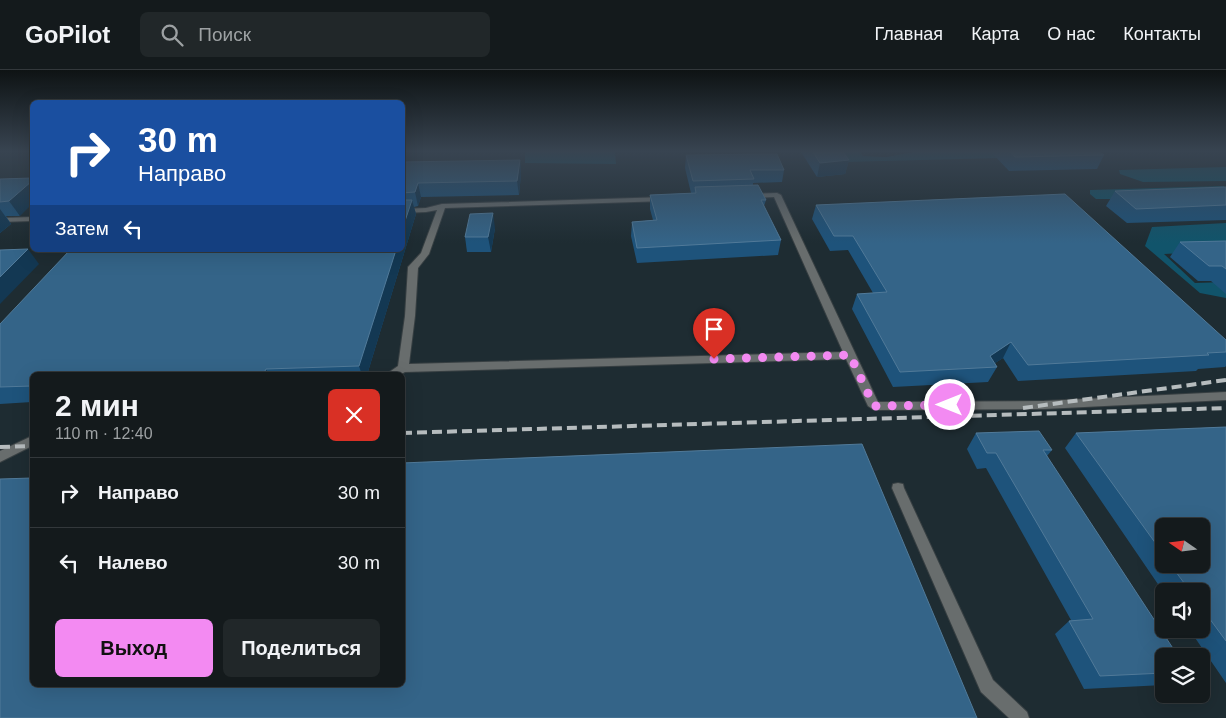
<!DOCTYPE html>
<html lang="ru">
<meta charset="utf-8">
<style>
body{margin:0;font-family:Arial,sans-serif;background:#212729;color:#f1f3f6;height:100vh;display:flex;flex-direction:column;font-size:19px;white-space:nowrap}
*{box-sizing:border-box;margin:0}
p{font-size:16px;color:#9da1a3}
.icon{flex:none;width:28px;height:28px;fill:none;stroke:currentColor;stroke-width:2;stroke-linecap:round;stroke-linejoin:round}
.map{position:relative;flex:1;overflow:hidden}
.details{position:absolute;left:30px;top:302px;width:375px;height:315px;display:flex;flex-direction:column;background:#141a1c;border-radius:8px;box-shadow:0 5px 20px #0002,0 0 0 1px #33383b}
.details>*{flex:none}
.guide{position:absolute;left:30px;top:30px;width:375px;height:152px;border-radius:8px;box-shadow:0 5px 20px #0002,0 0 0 1px #33383b;background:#1a4fa0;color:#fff;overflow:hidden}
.needle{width:32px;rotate:284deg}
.fabs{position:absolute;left:1155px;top:448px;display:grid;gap:10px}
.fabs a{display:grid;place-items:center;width:55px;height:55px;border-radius:8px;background:#141a1c;box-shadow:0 5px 20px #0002,0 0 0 1px #33383b;font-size:25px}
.pin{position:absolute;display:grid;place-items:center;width:42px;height:42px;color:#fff;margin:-51px -21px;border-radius:50% 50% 50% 0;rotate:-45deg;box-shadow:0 0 5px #0007}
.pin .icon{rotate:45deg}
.me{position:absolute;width:55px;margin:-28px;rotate:270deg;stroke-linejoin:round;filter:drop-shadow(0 0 4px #0008)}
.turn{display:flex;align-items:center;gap:18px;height:105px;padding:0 25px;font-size:22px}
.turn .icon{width:65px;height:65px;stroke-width:2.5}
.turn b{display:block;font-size:35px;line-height:42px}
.then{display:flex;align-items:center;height:48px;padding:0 25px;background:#0003;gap:10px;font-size:19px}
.round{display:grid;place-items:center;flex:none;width:52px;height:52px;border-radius:8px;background:#212729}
.summary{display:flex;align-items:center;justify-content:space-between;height:85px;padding:0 25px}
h1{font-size:30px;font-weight:700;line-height:38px}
.primary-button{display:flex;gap:10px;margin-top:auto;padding:10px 25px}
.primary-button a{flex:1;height:58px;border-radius:8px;background:#f38af2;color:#111;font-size:20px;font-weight:700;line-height:58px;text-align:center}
.primary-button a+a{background:#212729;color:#f1f3f6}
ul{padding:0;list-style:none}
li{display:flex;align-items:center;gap:15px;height:70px;padding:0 25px;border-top:1px solid #33383b}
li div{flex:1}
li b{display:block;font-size:19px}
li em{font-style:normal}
header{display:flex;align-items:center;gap:30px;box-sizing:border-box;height:70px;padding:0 25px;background:#141a1c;border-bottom:1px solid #33383b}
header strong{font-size:24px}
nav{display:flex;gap:28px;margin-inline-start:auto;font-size:18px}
.search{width:350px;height:45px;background:#212729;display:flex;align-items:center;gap:12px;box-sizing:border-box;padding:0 18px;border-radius:8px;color:#9da1a3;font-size:19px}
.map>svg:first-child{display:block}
.built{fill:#1e2c32;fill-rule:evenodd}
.forest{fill:#11546b}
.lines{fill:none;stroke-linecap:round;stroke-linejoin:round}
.service-casing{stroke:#373f42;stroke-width:2}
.service{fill:#686d6d;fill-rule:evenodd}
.rail{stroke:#b6bcbe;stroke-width:4;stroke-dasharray:10 5;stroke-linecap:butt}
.wall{fill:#1e537b;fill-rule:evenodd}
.shaded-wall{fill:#133853}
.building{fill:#346488;stroke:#517a99}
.route{stroke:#f38af2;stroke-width:9;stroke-dasharray:0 16.2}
</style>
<header>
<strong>GoPilot</strong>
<div class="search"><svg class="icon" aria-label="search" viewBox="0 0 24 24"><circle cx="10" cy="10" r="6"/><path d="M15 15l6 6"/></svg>Поиск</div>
<nav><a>Главная</a><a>Карта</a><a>О нас</a><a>Контакты</a></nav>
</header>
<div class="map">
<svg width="1226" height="648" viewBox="0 0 1226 648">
<rect width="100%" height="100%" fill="#1a2225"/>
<!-- built -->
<path class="built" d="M 0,82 L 32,82 L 32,180 L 402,180 L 403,82 L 1226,82 L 1226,648 L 0,648 ZM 32,305 L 402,305 L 402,615 L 32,615 ZM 1164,456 L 1201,456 L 1201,494 L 1164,494 ZM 1164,521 L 1201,521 L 1201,559 L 1164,559 ZM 1164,586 L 1201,586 L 1201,624 L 1164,624 Z"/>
<!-- forest -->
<g class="forest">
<polygon points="525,82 615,82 616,94 525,93"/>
<polygon points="826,82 860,82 863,86 886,87 914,82 991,82 1002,85 1000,88 844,92"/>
<polygon points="1226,97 1226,111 1143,112 1120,104 1119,100"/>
<polygon points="1224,116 1226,126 1114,129 1096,129 1090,124 1090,120"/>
<polygon points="1226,153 1226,181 1164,184 1195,213 1226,212 1226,228 1200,223 1145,176 1152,157"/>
</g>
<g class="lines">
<defs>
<g id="service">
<polygon points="777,123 781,125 878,332 1044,331 1226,322 1226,330 1044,339 874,340 868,336 846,289 405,302 399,305 385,305 398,296 405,246 408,197 421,183 437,140 426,142 402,143 402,139 426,138 442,134 666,127 670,129 666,131 445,138 429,184 418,198 415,246 409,294 843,282 774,127 749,128 745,126 749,124"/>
<polygon points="32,147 32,151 0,152 0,148"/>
<polygon points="32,366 32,376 0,392 0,381"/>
<polygon points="898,413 903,414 904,418 993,610 1027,642 1029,648 1009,648 981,622 892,418 893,414"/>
</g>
</defs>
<!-- service casing -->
<use href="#service" class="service-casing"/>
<!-- service -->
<use href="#service" class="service"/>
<!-- rail -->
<g class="rail">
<polyline points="1023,338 1226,310"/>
<polyline points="402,363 1226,338"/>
<polyline points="0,377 32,376"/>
</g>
</g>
<!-- wall -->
<g class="wall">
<polygon points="801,82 843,82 849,90 845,104 817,107"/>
<polygon points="991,82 1100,82 1104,85 1097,99 1009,101"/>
<polygon points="686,85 784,100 782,112 753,113 753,115 766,130 764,136 781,170 778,185 637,193 631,166 632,152 653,150 650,139 650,125 691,123 685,98"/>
<polygon points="520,90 521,104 519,125 421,127 418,136 414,137 416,144 367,305 32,305 32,332 0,334 0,254 402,180 402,92"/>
<polygon points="0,109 20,146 6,146 11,154 0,163"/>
<polygon points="1226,117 1226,150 1127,153 1106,136 1115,121"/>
<polygon points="816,135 1226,270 1226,296 1225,297 1198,299 1196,301 1018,311 1003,288 995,293 997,297 988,312 893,317 852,239 857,224 873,223 848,180 830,181 812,149"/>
<polygon points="495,158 491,182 467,182 465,167"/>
<polygon points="1226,171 1226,224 1211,211 1198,211 1170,187 1180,172"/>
<path d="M 1226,357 L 1226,613 L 1189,559 L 1201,559 L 1201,521 L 1164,521 L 1164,523 L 1065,378 L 1076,363 ZM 1164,456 L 1201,494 L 1164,494 Z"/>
<polygon points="976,363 1052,380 1047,386 1164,586 1164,615 1084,619 1055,564 1069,551 1071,550 986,398 977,399 967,379"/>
</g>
<!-- shaded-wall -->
<g class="shaded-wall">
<polygon points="520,90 521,104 519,125 517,111"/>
<polygon points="849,90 845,104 817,107 820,93"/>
<polygon points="32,111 32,134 20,146 9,131"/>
<polygon points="418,113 421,127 418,136 415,122"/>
<polygon points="412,130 416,144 367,305 362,305 359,296 396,180 402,180 402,160"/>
<polygon points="0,139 11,154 0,163"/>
<polygon points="493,143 495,158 491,182 488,167"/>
<polygon points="28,179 39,194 0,234 0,207"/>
<polygon points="1011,272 1003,288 989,297 990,286"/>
<polygon points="266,299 269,305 263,305"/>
</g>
<!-- building -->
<g class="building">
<polygon points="813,82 843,82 849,90 820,93"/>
<polygon points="1010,82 1100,82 1104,85 1015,87"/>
<polygon points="777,84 784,100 750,100 754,109 693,111 686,85"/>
<polygon points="520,90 517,111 418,113 415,122 402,123 402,92"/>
<polygon points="32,108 32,111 9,131 0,132 0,109"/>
<polygon points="758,115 766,130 761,130 781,170 637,178 632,152 657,150 650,125 696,123 695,117"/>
<polygon points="1226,117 1226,135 1136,139 1115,121"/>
<polygon points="1065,124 1226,270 1226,282 1207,283 1209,285 1028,295 1011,272 990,286 997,297 900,302 857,224 887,222 853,166 834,166 816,135"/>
<polygon points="402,130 412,130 402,160"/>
<polygon points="493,143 488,167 465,167 470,144"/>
<polygon points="1226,171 1226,199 1222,196 1209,196 1180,172"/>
<polygon points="28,179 0,207 0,180"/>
<polygon points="70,180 396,180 359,296 266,299 263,305 151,305 152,303 89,305 32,305 32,316 0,317 0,254"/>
<polygon points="1226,357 1226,571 1201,537 1201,521 1190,521 1170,494 1201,494 1201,456 1164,456 1164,485 1076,363"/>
<polygon points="1039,361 1052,380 1043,380 1178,586 1164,586 1164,603 1100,606 1069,551 1093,549 996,383 987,383 976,363"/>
<polygon points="862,374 977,648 0,648 0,409 32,408 32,615 402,615 402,393"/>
</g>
<!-- sky -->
<linearGradient id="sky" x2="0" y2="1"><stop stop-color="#0e1314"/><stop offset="0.47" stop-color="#384451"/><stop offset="1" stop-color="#384451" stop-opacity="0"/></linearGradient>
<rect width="1226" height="173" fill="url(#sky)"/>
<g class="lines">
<!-- route -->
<polyline class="route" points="714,289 850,285 874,336 950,335"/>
</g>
</svg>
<div class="fabs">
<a><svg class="needle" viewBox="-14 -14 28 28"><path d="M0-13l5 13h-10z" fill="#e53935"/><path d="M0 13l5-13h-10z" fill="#9da1a3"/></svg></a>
<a><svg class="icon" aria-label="sound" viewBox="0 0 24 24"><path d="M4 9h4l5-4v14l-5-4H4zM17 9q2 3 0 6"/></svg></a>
<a><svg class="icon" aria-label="layers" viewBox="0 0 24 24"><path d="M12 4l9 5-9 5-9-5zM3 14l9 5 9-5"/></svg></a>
</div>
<div class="pin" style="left:714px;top:289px;background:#d93025"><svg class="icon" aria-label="arrive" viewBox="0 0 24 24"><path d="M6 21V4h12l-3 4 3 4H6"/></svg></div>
<svg class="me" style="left:950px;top:335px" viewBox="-20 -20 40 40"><circle r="17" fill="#f38af2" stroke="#fff" stroke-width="3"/><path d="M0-11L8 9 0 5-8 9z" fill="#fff"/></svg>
<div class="guide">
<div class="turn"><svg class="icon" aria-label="right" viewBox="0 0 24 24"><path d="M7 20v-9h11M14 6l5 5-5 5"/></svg><div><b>30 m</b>Направо</div></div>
<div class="then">Затем<svg class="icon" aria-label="left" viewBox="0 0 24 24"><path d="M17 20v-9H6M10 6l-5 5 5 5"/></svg></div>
</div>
<section class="details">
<div class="summary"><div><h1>2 мин</h1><p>110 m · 12:40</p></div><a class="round" style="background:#d93025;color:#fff"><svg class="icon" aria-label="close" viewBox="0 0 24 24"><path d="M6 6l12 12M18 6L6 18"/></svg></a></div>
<ul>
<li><svg class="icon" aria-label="right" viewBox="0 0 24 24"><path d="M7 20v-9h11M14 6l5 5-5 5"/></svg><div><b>Направо</b></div><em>30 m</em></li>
<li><svg class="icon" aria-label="left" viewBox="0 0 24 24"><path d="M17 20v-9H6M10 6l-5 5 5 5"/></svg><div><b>Налево</b></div><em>30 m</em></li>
</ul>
<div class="primary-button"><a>Выход</a><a>Поделиться</a></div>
</section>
</div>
